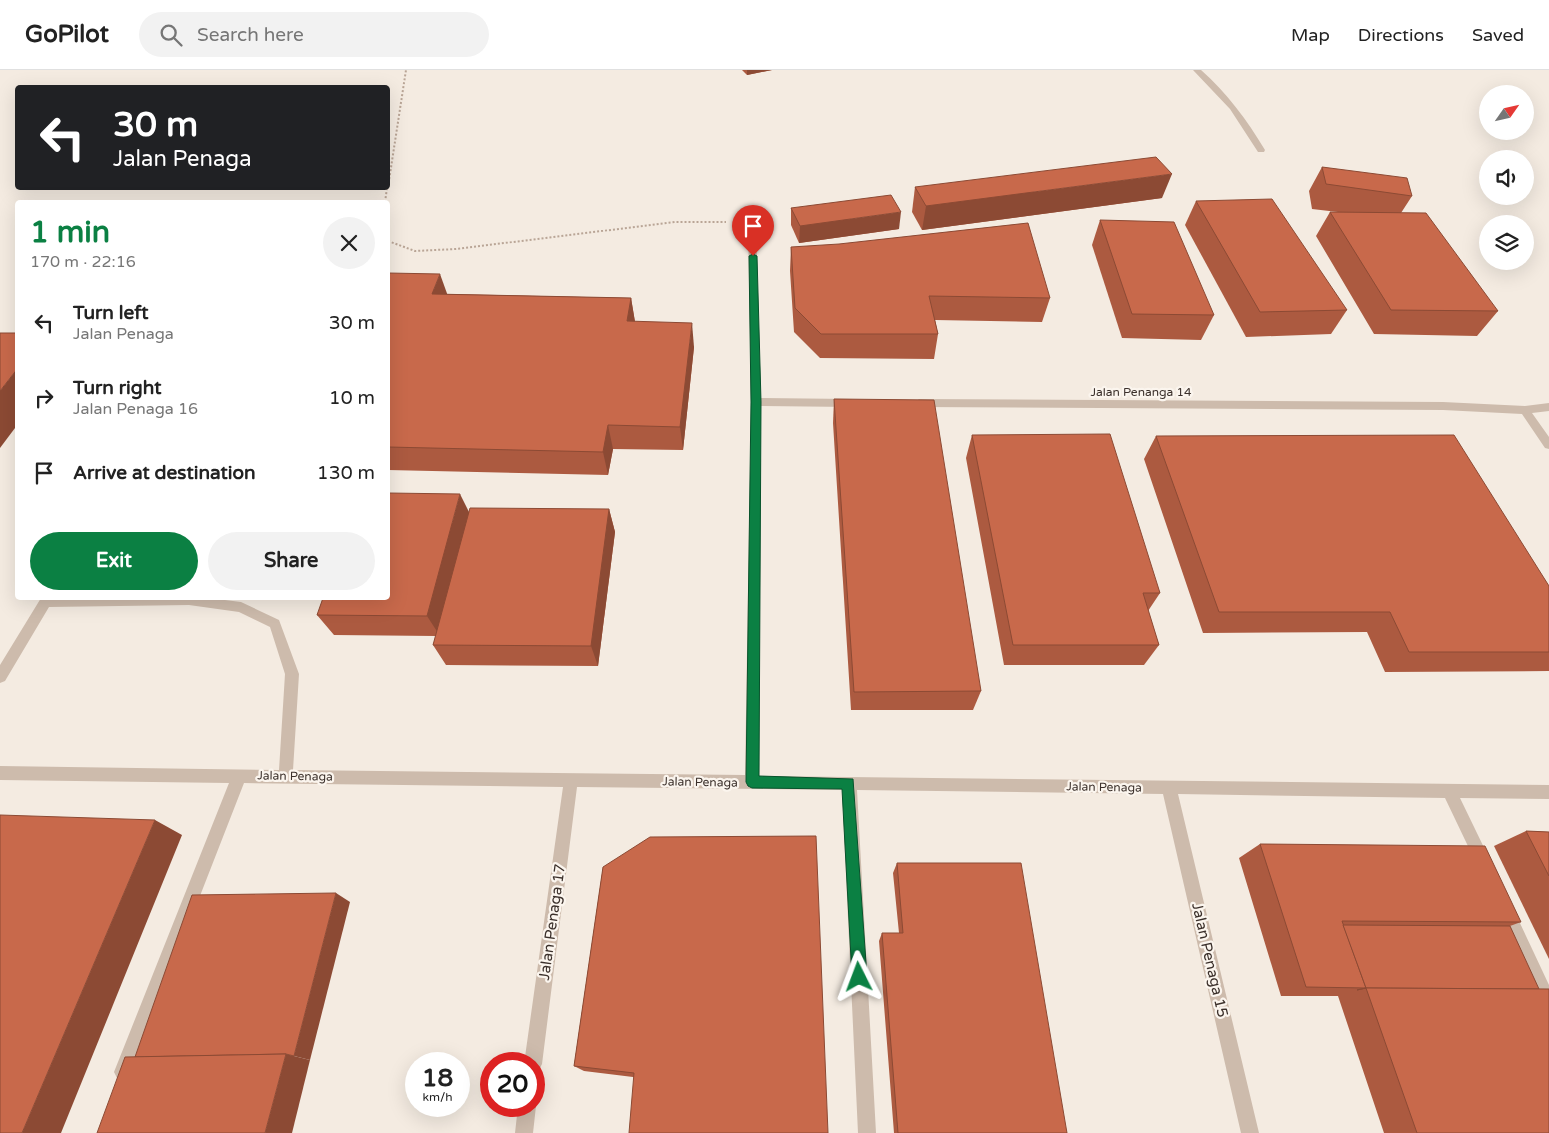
<!DOCTYPE html>
<meta charset="utf-8">
<style>
body{margin:0;font-family:"Varela Round",sans-serif;background:#f2f2f2;color:#222;height:100vh;display:flex;flex-direction:column;font-size:19px;white-space:nowrap}
*{box-sizing:border-box;margin:0}
p{font-size:16px;color:#767676}
.icon{flex:none;width:28px;height:28px;fill:none;stroke:currentColor;stroke-width:2;stroke-linecap:round;stroke-linejoin:round}
.map{position:relative;flex:1;overflow:hidden}
.side{position:absolute;left:15px;top:130px;width:375px;height:400px;display:flex;flex-direction:column;background:#fff;border-radius:5px;box-shadow:0 5px 20px #0002}
.side>*{flex:none}
.hud{position:absolute;left:15px;top:15px;width:375px;height:105px;border-radius:5px;box-shadow:0 5px 20px #0002;background:#202124;color:#fff;overflow:hidden}
.needle{width:32px;rotate:56deg}
.tools{position:absolute;left:1479px;top:15px;display:grid;gap:10px}
.tools a{display:grid;place-items:center;width:55px;height:55px;border-radius:50%;background:#fff;box-shadow:0 5px 20px #0002;font-size:25px}
.speed{position:absolute;left:405px;top:982px;display:flex;gap:10px;font-size:25px;font-weight:700;text-align:center}
.speed>*{display:grid;place-content:center;width:65px;height:65px;border-radius:50%;background:#fff;box-shadow:0 5px 20px #0002;line-height:1}
.speed small{font-size:12px;font-weight:400}
.speed .limit{border:8px solid #d22;background:#fff;color:#111}
.pin{position:absolute;display:grid;place-items:center;width:42px;height:42px;color:#fff;margin:-51px -21px;border-radius:50% 50% 50% 0;rotate:-45deg;box-shadow:0 0 5px #0007}
.pin .icon{rotate:45deg}
.me{position:absolute;width:55px;margin:-28px;rotate:357deg;stroke-linejoin:round;filter:drop-shadow(0 0 4px #0008)}
.turn{display:flex;align-items:center;gap:18px;height:105px;padding:0 15px;font-size:22px}
.turn .icon{width:65px;height:65px;stroke-width:2.5}
.turn b{display:block;font-size:35px;line-height:42px}
.round{display:grid;place-items:center;flex:none;width:52px;height:52px;border-radius:26px;background:#f2f2f2}
.head{display:flex;align-items:center;justify-content:space-between;height:85px;padding:0 15px}
h1{font-size:30px;font-weight:700;line-height:38px;color:#0b8043}
.action{display:flex;gap:10px;margin-top:auto;padding:10px 15px}
.action a{flex:1;height:58px;border-radius:30px;background:#0b8043;color:#fff;font-size:20px;font-weight:700;line-height:58px;text-align:center}
.action a+a{background:#f2f2f2;color:#222}
ul{padding:0;list-style:none}
li{display:flex;align-items:center;gap:15px;height:75px;padding:0 15px}
li div{flex:1}
li b{display:block;font-size:19px}
li em{font-style:normal}
header{display:flex;align-items:center;gap:30px;box-sizing:border-box;height:70px;padding:0 25px;background:#fff;border-bottom:1px solid #e0e0e0}
header strong{font-size:24px}
nav{display:flex;gap:28px;margin-inline-start:auto;font-size:18px}
.search{width:350px;height:45px;background:#f2f2f2;display:flex;align-items:center;gap:12px;box-sizing:border-box;padding:0 18px;border-radius:28px;color:#767676;font-size:19px}
.map>svg:first-child{display:block}
.lines{fill:none;stroke-linecap:round;stroke-linejoin:round}
.path{stroke:#b9a596;stroke-width:2;stroke-dasharray:2 2;stroke-linecap:butt}
.minor{fill:#cdbbac;fill-rule:evenodd}
.wall{fill:#ac5a40}
.shaded-wall{fill:#8c4a34}
.building{fill:#c8694b;stroke:#8c4a34}
.route{fill:#0b8043;stroke:#07532c}
.labels{text-anchor:middle;dominant-baseline:central;stroke-width:4.5;stroke-linejoin:round;paint-order:stroke}
.street-label{font-size:12px;fill:#3b302b;stroke:#fbf5ee}
.near-street-label{font-size:15px;fill:#3b302b;stroke:#fbf5ee}
</style>
<header>
<strong>GoPilot</strong>
<div class="search"><svg class="icon" aria-label="search" viewBox="0 0 24 24"><circle cx="10" cy="10" r="6"/><path d="M15 15l6 6"/></svg>Search here</div>
<nav><a>Map</a><a>Directions</a><a>Saved</a></nav>
</header>
<div class="map">
<svg width="1549" height="1063" viewBox="0 0 1549 1063">
<rect width="100%" height="100%" fill="#f4ebe1"/>
<g class="lines">
<!-- path -->
<g class="path">
<polyline points="388,117 406,0"/>
<polyline points="385,132 387,118"/>
<polyline points="388,171 415,181 456,179 675,152 726,152"/>
</g>
<!-- minor -->
<g class="minor">
<path d="M 1193,0 L 1201,0 C 1227,23 1247,50 1265,80 L 1264,82 L 1258,82 L 1230,39 Z"/>
<polygon points="752,149 756,152 761,328 851,329 856,333 851,337 761,336 759,706 1549,715 1549,729 1460,728 1490,790 1487,795 1482,798 1477,795 1445,728 1178,724 1259,1063 1241,1063 1163,724 857,720 876,1063 858,1063 842,720 577,717 542,994 539,1000 534,1002 534,994 524,994 563,717 244,713 129,1008 123,1011 117,1008 114,1002 229,713 0,710 0,696 279,700 285,604 270,557 239,542 189,535 49,537 5,611 0,613 0,595 41,528 209,528 241,532 279,550 299,604 293,700 745,705 751,332 748,152"/>
<polygon points="919,329 1443,332 1525,336 1549,333 1549,341 1532,343 1549,367 1549,379 1545,378 1522,344 1443,340 919,337 914,333"/>
<polygon points="1505,832 1511,834 1549,915 1549,941 1543,939 1497,840 1499,834"/>
<polygon points="534,1031 536,1036 533,1063 515,1063 518,1036 534,1036"/>
</g>
</g>
<!-- wall -->
<g class="wall">
<polygon points="742,0 772,0 747,5"/>
<polygon points="1322,97 1412,126 1401,143 1498,241 1477,266 1374,264 1316,166 1330,142 1338,142 1312,139 1309,121"/>
<polygon points="915,117 1162,128 922,160 912,142"/>
<polygon points="1196,131 1347,240 1331,264 1246,267 1185,155"/>
<polygon points="791,138 899,159 799,173 791,155"/>
<polygon points="1100,150 1214,245 1201,270 1122,268 1092,175"/>
<polygon points="791,177 1050,228 1042,252 935,250 938,264 934,289 820,288 794,262 790,201"/>
<polygon points="388,203 447,224 631,228 635,252 694,277 683,380 613,379 608,405 388,400"/>
<polygon points="834,329 981,621 973,640 851,640 833,353"/>
<polygon points="972,365 1160,523 1148,541 1159,575 1144,595 1004,595 966,388"/>
<polygon points="1156,366 1549,516 1549,601 1385,602 1367,562 1203,563 1144,389"/>
<polygon points="609,439 615,462 598,596 446,595 433,575 436,566 334,565 317,545 469,442"/>
<polygon points="1526,761 1549,762 1549,889 1494,776"/>
<polygon points="1260,774 1521,852 1510,856 1549,1063 1384,1063 1338,926 1281,926 1239,788"/>
<polygon points="897,793 1067,1063 894,1063 879,871 882,863 899,863 893,803"/>
<polygon points="603,797 828,1063 633,1007 584,1001 574,996"/>
</g>
<!-- shaded-wall -->
<g class="shaded-wall">
<polygon points="747,0 772,0 747,5"/>
<polygon points="1172,104 1162,128 922,160 926,136"/>
<polygon points="901,142 899,159 799,173 800,156"/>
<polygon points="440,204 449,229 432,224"/>
<polygon points="631,228 635,252 627,251"/>
<polygon points="692,253 694,277 683,380 680,357"/>
<polygon points="18,298 18,354 0,378 0,321"/>
<polygon points="608,355 613,379 608,405 603,382"/>
<polygon points="460,424 471,446 440,566 427,546"/>
<polygon points="609,439 615,462 598,596 591,576"/>
<polygon points="155,750 182,765 61,1063 22,1063"/>
<polygon points="336,823 350,832 310,990 294,986"/>
<polygon points="286,984 310,990 292,1063 265,1063"/>
</g>
<!-- building -->
<g class="building">
<polygon points="1156,87 1172,104 926,136 915,117"/>
<polygon points="1322,97 1407,108 1412,126 1326,114"/>
<polygon points="891,125 901,142 800,156 791,138"/>
<polygon points="1272,129 1347,240 1260,242 1196,131"/>
<polygon points="1330,142 1426,143 1498,241 1391,240"/>
<polygon points="1100,150 1174,152 1214,245 1132,244"/>
<polygon points="1028,153 1050,228 929,226 938,264 821,264 795,238 791,177 839,174"/>
<polygon points="388,203 440,204 432,224 631,228 627,251 692,253 680,357 608,355 603,382 388,377"/>
<polygon points="0,263 18,263 18,298 0,321"/>
<polygon points="834,329 934,330 981,621 854,622"/>
<polygon points="1110,364 1160,523 1143,523 1159,575 1013,575 972,365"/>
<polygon points="1454,365 1549,516 1549,582 1409,582 1390,542 1219,542 1156,366"/>
<polygon points="388,423 460,424 427,546 317,545 323,528 388,528"/>
<polygon points="470,438 609,439 591,576 433,575"/>
<polygon points="0,745 155,750 22,1063 0,1063"/>
<polygon points="1526,761 1549,762 1549,806"/>
<polygon points="816,766 828,1063 629,1063 634,1003 574,996 603,797 650,767"/>
<polygon points="1260,774 1485,776 1521,852 1342,851 1366,918 1306,917"/>
<polygon points="897,793 1021,793 1067,1063 898,1063 882,863 903,863"/>
<polygon points="336,823 294,986 286,984 135,987 192,825"/>
<polygon points="1343,855 1510,856 1539,919 1366,918 1357,920 1366,918"/>
<polygon points="1366,918 1549,919 1549,1063 1417,1063"/>
<polygon points="286,984 265,1063 97,1063 125,987"/>
</g>
<!-- route -->
<polygon class="route" points="753,184 757,186 761,332 759,706 853,709 867,907 864,913 859,915 854,913 852,907 842,719 752,718 748,716 746,712 751,332 749,186"/>
<g class="labels">
<!-- street labels -->
<g class="street-label">
<text x="1141" y="322">Jalan Penanga 14</text>
<text transform="translate(295 706) rotate(1)">Jalan Penaga</text>
<text transform="translate(700 712) rotate(1)">Jalan Penaga</text>
<text transform="translate(1104 717) rotate(1)">Jalan Penaga</text>
</g>
<!-- near-street labels -->
<g class="near-street-label">
<text transform="translate(552 852) rotate(-82)">Jalan Penaga 17</text>
<text transform="translate(1210 890) rotate(77)">Jalan Penaga 15</text>
</g>
</g>
</svg>
<div class="tools">
<a><svg class="needle" viewBox="-14 -14 28 28"><path d="M0-13l5 13h-10z" fill="#e53935"/><path d="M0 13l5-13h-10z" fill="#767676"/></svg></a>
<a><svg class="icon" aria-label="sound" viewBox="0 0 24 24"><path d="M4 9h4l5-4v14l-5-4H4zM17 9q2 3 0 6"/></svg></a>
<a><svg class="icon" aria-label="layers" viewBox="0 0 24 24"><path d="M12 4l9 5-9 5-9-5zM3 14l9 5 9-5"/></svg></a>
</div>
<div class="speed"><div>18<small>km/h</small></div><div class="limit">20</div></div>
<div class="pin" style="left:753px;top:186px;background:#d93025"><svg class="icon" aria-label="arrive" viewBox="0 0 24 24"><path d="M6 21V4h12l-3 4 3 4H6"/></svg></div>
<svg class="me" style="left:859px;top:907px" viewBox="-20 -20 40 40"><path d="M0-17L14 15 0 8-14 15z" fill="#0b8043" stroke="#fff" stroke-width="4"/></svg>
<div class="hud">
<div class="turn"><svg class="icon" aria-label="left" viewBox="0 0 24 24"><path d="M17 20v-9H6M10 6l-5 5 5 5"/></svg><div><b>30 m</b>Jalan Penaga</div></div>
</div>
<section class="side">
<div class="head"><div><h1>1 min</h1><p>170 m · 22:16</p></div><a class="round"><svg class="icon" aria-label="close" viewBox="0 0 24 24"><path d="M6 6l12 12M18 6L6 18"/></svg></a></div>
<ul>
<li><svg class="icon" aria-label="left" viewBox="0 0 24 24"><path d="M17 20v-9H6M10 6l-5 5 5 5"/></svg><div><b>Turn left</b><p>Jalan Penaga</p></div><em>30 m</em></li>
<li><svg class="icon" aria-label="right" viewBox="0 0 24 24"><path d="M7 20v-9h11M14 6l5 5-5 5"/></svg><div><b>Turn right</b><p>Jalan Penaga 16</p></div><em>10 m</em></li>
<li><svg class="icon" aria-label="arrive" viewBox="0 0 24 24"><path d="M6 21V4h12l-3 4 3 4H6"/></svg><div><b>Arrive at destination</b></div><em>130 m</em></li>
</ul>
<div class="action"><a>Exit</a><a>Share</a></div>
</section>
</div>
